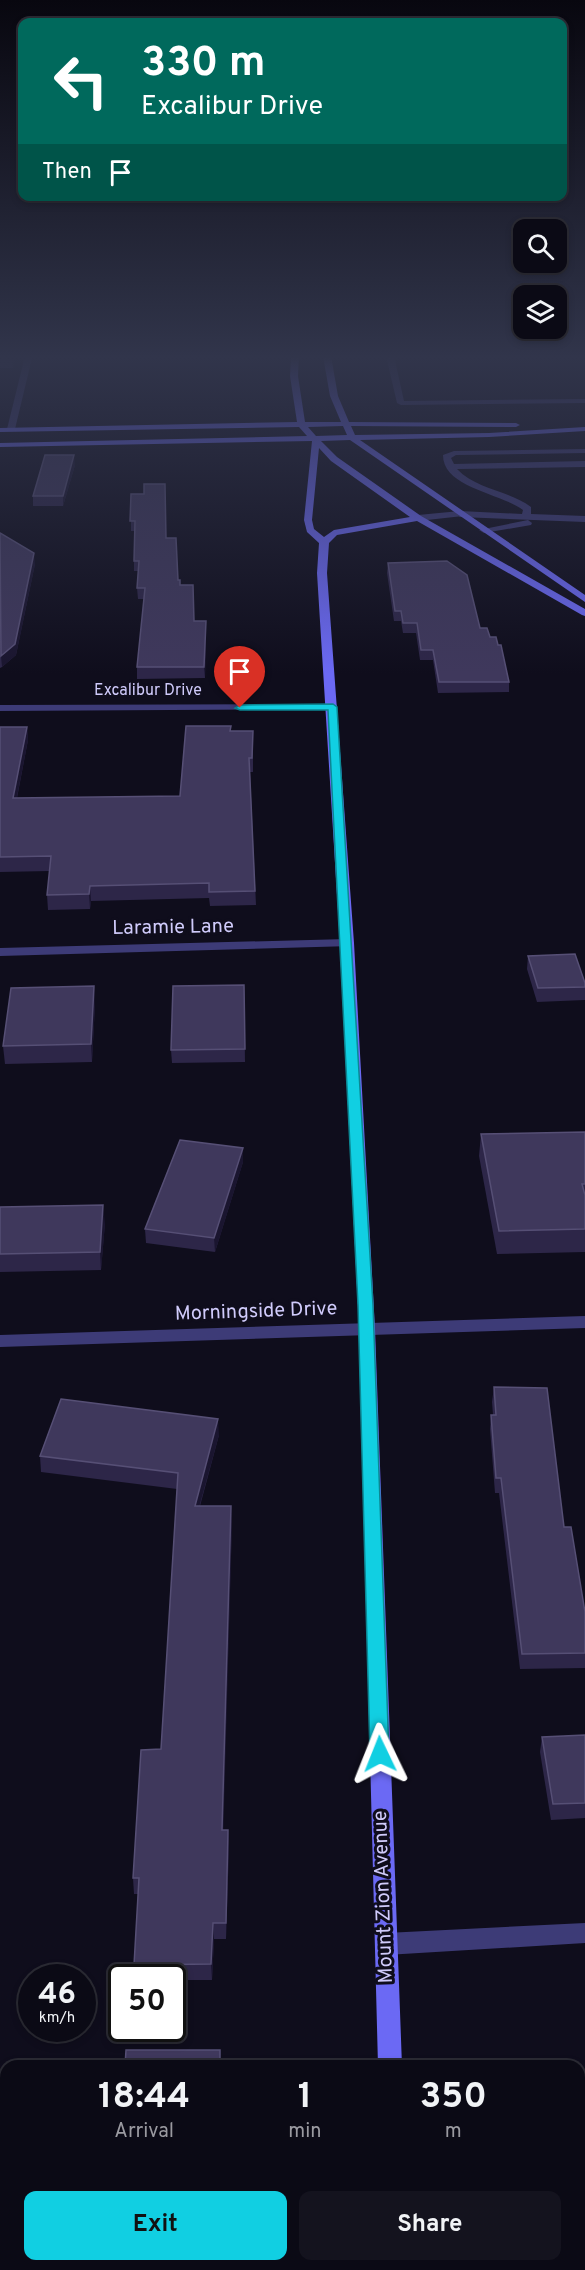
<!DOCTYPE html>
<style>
body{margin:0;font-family:Overpass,sans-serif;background:#14131e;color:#f1f3f6;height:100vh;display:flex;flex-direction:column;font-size:22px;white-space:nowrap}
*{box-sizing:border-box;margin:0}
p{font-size:20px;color:#9a9aa0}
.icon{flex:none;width:33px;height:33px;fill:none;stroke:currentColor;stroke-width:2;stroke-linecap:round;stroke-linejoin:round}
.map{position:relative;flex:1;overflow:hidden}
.side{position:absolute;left:0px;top:2060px;width:585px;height:212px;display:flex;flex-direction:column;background:#0b0a15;border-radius:18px 18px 0 0;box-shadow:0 3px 9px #0003,0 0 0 2px #2b2b34}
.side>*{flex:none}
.top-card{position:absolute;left:18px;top:18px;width:549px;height:183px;border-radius:12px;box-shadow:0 3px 9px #0003,0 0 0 2px #2b2b34;background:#00695c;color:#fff;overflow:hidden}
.buttons{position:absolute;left:513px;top:219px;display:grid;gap:12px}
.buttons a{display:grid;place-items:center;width:54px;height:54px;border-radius:12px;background:#0b0a15;box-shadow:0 3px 9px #0003,0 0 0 2px #2b2b34;font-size:30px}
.speed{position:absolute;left:18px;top:1964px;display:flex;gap:12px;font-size:30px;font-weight:700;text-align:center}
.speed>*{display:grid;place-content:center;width:78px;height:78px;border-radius:50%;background:#0b0a15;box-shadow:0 3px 9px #0003,0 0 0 2px #2b2b34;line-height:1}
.speed small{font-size:15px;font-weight:400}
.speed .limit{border:3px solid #111;border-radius:9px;background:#fff;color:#111}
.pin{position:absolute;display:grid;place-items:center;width:51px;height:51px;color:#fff;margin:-62px -26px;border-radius:50% 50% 50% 0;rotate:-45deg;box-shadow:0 0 6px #0007}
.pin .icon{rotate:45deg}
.me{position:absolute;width:66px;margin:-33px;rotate:358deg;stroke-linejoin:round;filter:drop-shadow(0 0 4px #0008)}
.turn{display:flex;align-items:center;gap:21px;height:126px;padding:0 24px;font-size:27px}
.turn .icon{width:78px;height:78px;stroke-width:2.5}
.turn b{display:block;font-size:42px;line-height:51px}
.then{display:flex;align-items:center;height:57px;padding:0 24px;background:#0003;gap:12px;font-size:22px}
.eta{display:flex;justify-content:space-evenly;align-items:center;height:102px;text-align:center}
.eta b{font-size:36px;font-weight:700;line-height:42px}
.primary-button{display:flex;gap:12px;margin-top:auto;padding:12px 24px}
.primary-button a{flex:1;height:69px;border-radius:12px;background:#11cfe2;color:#111;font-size:24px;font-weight:700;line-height:69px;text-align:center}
.primary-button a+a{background:#14131e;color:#f1f3f6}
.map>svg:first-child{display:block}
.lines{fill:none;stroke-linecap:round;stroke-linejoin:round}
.service{fill:#3d3b77;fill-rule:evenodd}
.minor{fill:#3d3b77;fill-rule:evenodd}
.secondary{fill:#6b69f4;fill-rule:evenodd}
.wall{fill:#2d2648}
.shaded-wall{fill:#1a152f}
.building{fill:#3f385c;stroke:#564f75;stroke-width:1.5}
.route{fill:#11cfe2;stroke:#0b8793;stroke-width:1.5}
.labels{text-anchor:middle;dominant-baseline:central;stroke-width:6;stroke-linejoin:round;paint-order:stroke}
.far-street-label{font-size:16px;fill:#d0cbfb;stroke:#0f0d1c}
.street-label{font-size:20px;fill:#d0cbfb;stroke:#0f0d1c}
</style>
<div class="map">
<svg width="585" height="2270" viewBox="0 0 585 2270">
<rect width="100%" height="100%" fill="#0f0d1c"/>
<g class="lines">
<!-- service -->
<g class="service">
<polygon points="25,356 32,358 15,429 11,431 7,429"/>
<polygon points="386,356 394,356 404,401 585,399 585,403 401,405 397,403"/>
<path d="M 585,449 L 585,453 L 456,455 L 451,458 L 454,464 L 585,461 L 585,467 L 457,469 C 477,490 508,490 531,507 L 531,514 L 585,516 L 585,522 L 460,517 L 456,514 L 460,511 L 522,514 L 523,510 C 501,493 443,488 443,455 L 454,451 Z"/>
<polygon points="528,520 532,523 531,525 484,533 479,530"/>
</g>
<!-- minor -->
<g class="minor">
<polygon points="460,511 464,514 463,516 418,521 414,518 418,515"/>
<polygon points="333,704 337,705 337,709 0,711 0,705"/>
<polygon points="347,939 352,940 354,943 352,946 0,956 0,948"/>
<polygon points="585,1316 585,1328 0,1347 0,1335"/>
<polygon points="585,1923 585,1943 386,1955 378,1951 375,1944 378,1937 386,1933"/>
</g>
<!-- secondary -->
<g class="secondary">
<path d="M 291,356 L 299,356 L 298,376 L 305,422 L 341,422 L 330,396 L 323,356 L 331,356 L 338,396 L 349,422 L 516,423 L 520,425 L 516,427 L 351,426 L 355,435 L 489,433 L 585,427 L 585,431 L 489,437 L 360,440 L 585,595 L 585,602 L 350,440 L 321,441 L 337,457 L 421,516 L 585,609 L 585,616 L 582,615 L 417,521 L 337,535 L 329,543 L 327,573 L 354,943 L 375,1329 L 402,2066 L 378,2066 L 359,1329 L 340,943 L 317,573 L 319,543 L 307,532 L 304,520 L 312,441 L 0,447 L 0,443 L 307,436 L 299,427 L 0,432 L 0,428 L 297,422 L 290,376 ZM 343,426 L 347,435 L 316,436 L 308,427 ZM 319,448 L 331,461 L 410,517 L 334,530 L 324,537 L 314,529 L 312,520 Z"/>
<rect x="385" y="2265" width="26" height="5"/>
</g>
</g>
<!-- wall -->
<g class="wall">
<polygon points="0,356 24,356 22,358 15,358 13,368 0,368"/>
<polygon points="31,356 115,356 34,358"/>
<polygon points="75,465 63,506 33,506 33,496"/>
<polygon points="131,494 166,538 178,580 194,621 206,621 205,678 137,679 137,667 144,599 138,599 137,588 138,571 134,571 134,561 135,531 131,531"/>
<polygon points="0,533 35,564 16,655 2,667 0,668"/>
<polygon points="388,563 480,628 490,637 509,682 509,692 438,693 433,660 420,660 416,633 403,633 401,621 394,621 387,573"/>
<polygon points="0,727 27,727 28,740 17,798 180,796 231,731 253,731 253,772 250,772 256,905 210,906 209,898 91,901 90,909 48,910 47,895 50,871 0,872"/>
<polygon points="528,956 585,983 585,1000 537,1002 527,969"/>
<polygon points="244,985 245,1062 172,1063 171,1050"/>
<polygon points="95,1004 92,1062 5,1064 3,1046"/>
<polygon points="585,1132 585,1252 497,1254 479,1156 481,1134"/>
<polygon points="243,1148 243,1162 215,1252 146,1243 145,1229"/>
<polygon points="0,1207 105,1223 101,1270 0,1272"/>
<polygon points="494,1387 564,1527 585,1612 585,1668 520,1669 499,1493 495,1493 490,1429 491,1415 493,1415 492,1402"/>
<polygon points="219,1435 200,1506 232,1522 223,1830 228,1830 229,1847 226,1939 214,1939 212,1980 172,1980 172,1977 135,1977 134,1965 138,1894 134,1894 133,1878 161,1749 177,1489 41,1472 40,1456"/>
<polygon points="585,1735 585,1818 551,1820 540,1752 542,1737"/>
</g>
<!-- shaded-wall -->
<g class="shaded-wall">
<polygon points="12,356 15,356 15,358 13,368"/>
<polygon points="74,455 75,465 63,506 63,496"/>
<polygon points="34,553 35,564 16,655 2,667 1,656"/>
<polygon points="206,621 206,632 205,678 204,667"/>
<polygon points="27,727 28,740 14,812 13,798"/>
<polygon points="90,886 91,901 90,909 89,894"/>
<polygon points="94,986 95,1004 92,1062 91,1044"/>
<polygon points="243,1148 243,1162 215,1252 214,1238"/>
<polygon points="103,1205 105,1223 101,1270 100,1252"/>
<polygon points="218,1419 219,1435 195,1522 195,1506"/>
<polygon points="231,1506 232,1522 223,1847 222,1830"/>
<polygon points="228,1830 229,1847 226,1939 226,1923"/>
<polygon points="213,1923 214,1939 212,1980 211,1964"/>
</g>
<!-- building -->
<g class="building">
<polygon points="45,455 74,455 63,496 33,496"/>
<polygon points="144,484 165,484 166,538 176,538 178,580 180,580 180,585 193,585 194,621 206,621 204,667 137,667 145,588 137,588 139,561 134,561 135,521 130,521 131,494 144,494"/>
<polygon points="0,533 34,553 15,644 1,656"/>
<polygon points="447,561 467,575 480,628 487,628 490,637 496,637 498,645 501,645 509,682 439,682 433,650 421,650 417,623 403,623 401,611 395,611 388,563"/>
<polygon points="186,726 231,726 230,731 253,731 252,758 249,758 255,891 209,892 209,883 90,886 89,894 47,895 51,856 0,857 0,727 27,727 13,798 180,796"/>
<polygon points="575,954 585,983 585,987 538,988 528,956"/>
<polygon points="244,985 245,1049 171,1050 173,986"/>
<polygon points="94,986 91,1044 3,1046 11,988"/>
<polygon points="585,1132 585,1184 582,1184 585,1195 585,1229 499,1231 481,1134"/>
<polygon points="180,1140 243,1148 214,1238 145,1229"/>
<polygon points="103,1205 100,1252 0,1254 0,1207"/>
<polygon points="494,1387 547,1388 564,1527 571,1527 585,1612 585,1653 522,1654 501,1478 496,1478 491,1415 496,1415"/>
<polygon points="61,1399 218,1419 195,1506 231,1506 222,1830 228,1830 226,1923 213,1923 211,1964 134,1965 139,1878 133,1878 141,1750 161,1749 178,1473 40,1456"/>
<polygon points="585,1735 585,1803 553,1804 542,1737"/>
<polygon points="126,2050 220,2050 220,2066 125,2066"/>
</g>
<!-- sky -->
<linearGradient id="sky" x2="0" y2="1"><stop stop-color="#08070f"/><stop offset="0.53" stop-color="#31354b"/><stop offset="1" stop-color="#31354b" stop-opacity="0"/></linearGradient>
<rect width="585" height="674" fill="url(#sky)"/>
<!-- route -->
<polygon class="route" points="333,704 337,707 373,1305 389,1754 386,1760 380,1763 373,1760 370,1754 358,1305 328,710 240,710 235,708 240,705"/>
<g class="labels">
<!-- far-street labels -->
<g class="far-street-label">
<text x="148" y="691">Excalibur Drive</text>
</g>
<!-- street labels -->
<g class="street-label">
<text transform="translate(173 928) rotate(-1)">Laramie Lane</text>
<text transform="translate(256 1312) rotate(-2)">Morningside Drive</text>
<text transform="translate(384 1897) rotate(-92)">Mount Zion Avenue</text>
</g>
</g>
</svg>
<div class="buttons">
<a><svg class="icon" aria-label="search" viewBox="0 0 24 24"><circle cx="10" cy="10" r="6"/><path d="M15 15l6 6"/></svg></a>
<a><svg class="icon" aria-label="layers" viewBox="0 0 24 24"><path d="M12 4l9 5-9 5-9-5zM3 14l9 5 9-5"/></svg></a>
</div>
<div class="speed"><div>46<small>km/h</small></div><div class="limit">50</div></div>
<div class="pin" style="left:240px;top:708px;background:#d93025"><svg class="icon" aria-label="arrive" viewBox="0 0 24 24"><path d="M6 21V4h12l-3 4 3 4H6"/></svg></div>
<svg class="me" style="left:380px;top:1754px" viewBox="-20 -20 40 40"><path d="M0-17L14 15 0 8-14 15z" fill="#11cfe2" stroke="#fff" stroke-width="4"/></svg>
<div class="top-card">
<div class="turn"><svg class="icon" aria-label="left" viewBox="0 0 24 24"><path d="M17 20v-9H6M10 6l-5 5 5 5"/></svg><div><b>330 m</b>Excalibur Drive</div></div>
<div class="then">Then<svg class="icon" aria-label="arrive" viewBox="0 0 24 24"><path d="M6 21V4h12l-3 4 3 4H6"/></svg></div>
</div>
<section class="side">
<div class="eta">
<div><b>18:44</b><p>Arrival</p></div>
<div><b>1</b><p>min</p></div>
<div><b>350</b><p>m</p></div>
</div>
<div class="primary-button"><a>Exit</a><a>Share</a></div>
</section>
</div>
